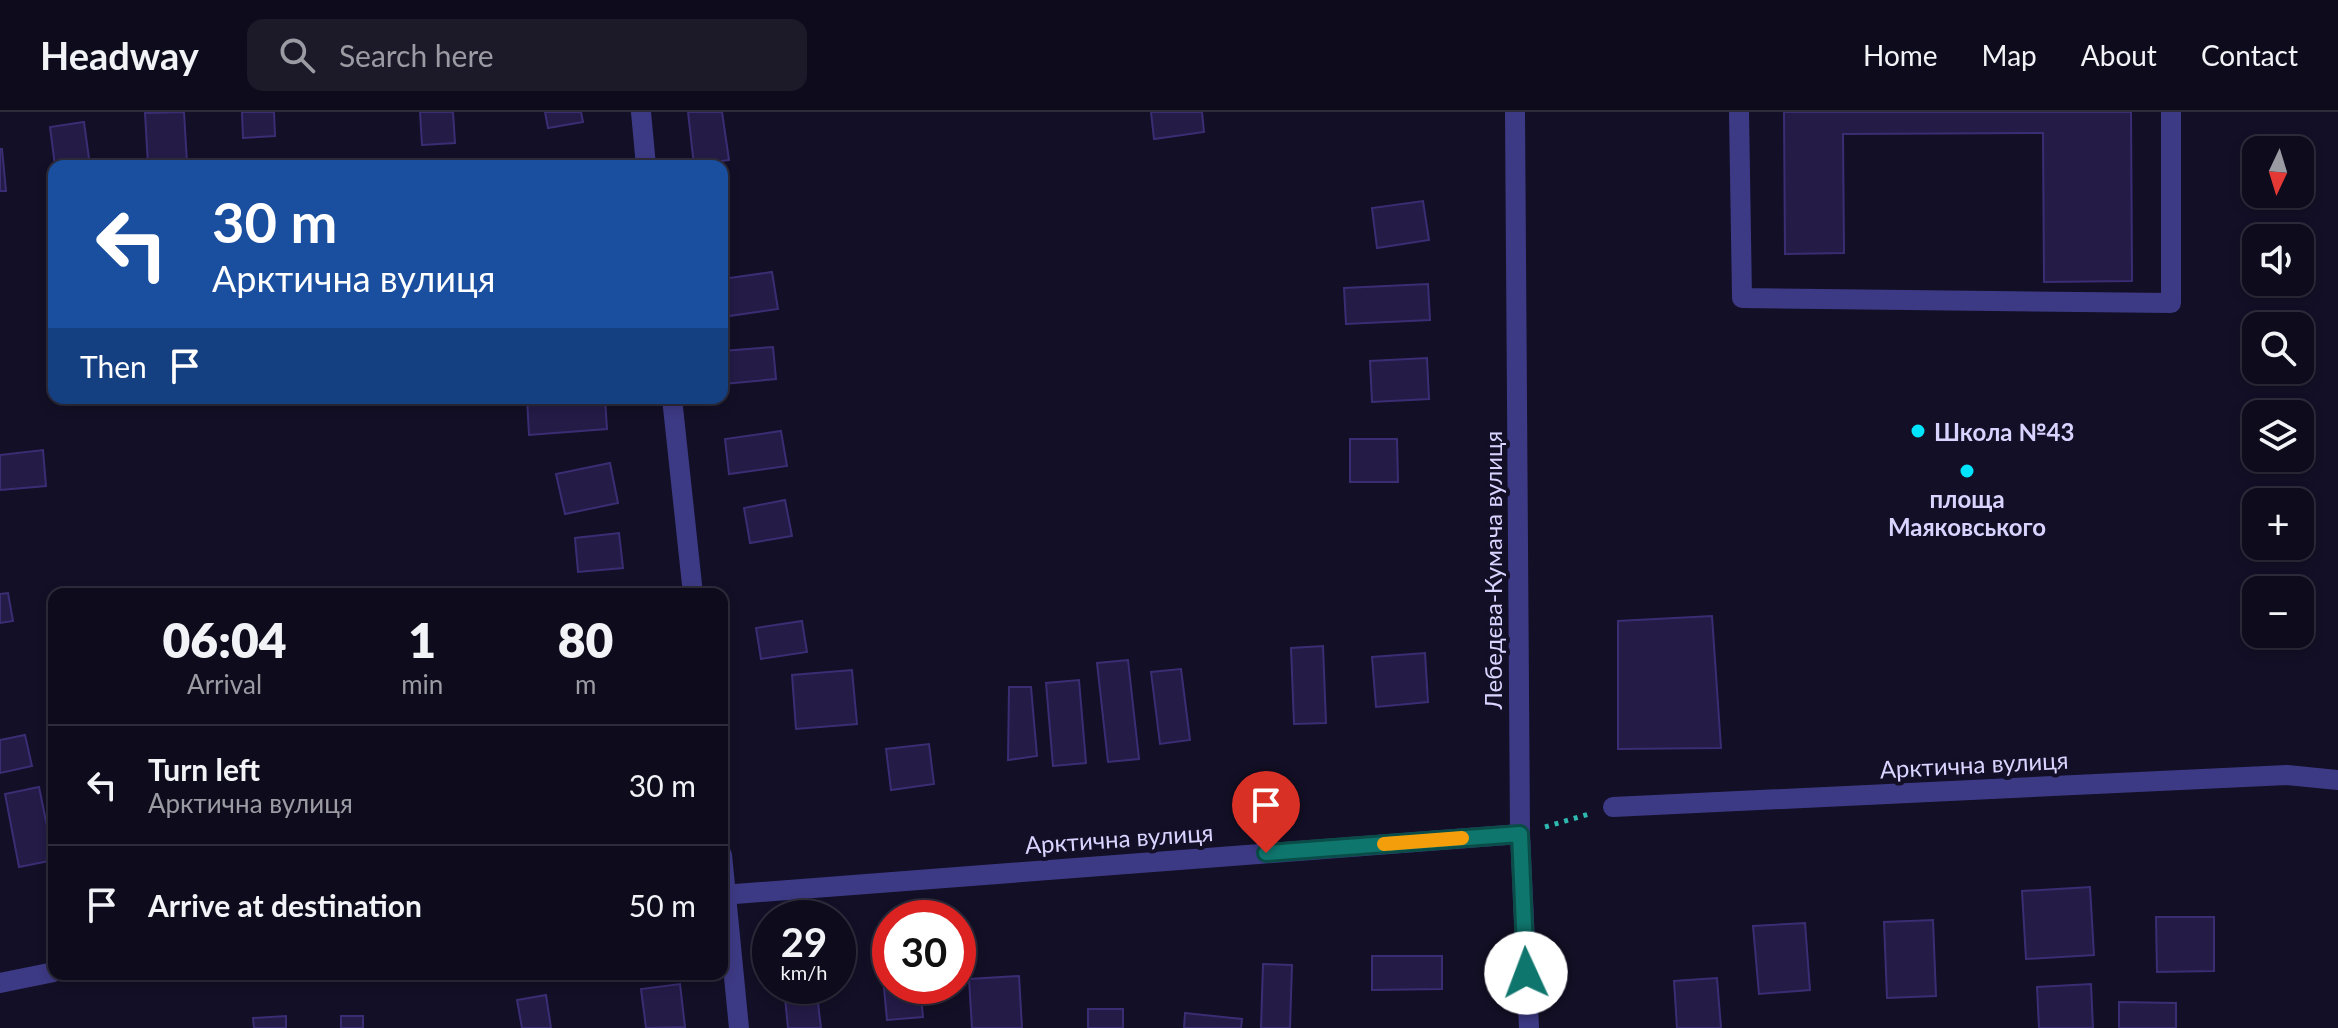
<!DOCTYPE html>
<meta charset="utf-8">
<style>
body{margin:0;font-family:Lato,sans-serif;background:#1c1929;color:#f1f3f6;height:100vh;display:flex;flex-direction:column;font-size:30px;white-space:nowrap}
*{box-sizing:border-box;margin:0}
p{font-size:26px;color:#9b9ba3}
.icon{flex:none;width:44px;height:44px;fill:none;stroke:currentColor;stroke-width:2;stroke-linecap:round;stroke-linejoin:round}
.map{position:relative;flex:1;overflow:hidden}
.panel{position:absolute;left:48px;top:476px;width:680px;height:392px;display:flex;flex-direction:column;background:#0e0b1c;border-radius:16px;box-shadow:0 4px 12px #0003,0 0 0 2px #2e2b3b}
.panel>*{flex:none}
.banner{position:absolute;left:48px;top:48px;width:680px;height:244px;border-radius:16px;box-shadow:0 4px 12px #0003,0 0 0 2px #2e2b3b;background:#1a4fa0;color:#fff;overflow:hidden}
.needle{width:52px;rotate:184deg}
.buttons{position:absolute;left:2242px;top:24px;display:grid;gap:16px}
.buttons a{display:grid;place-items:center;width:72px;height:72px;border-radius:16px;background:#0e0b1c;box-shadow:0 4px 12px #0003,0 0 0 2px #2e2b3b;font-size:40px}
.speed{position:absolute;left:752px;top:788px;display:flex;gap:16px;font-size:40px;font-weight:700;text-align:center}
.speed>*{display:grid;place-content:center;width:104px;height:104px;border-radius:50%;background:#0e0b1c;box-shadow:0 4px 12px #0003,0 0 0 2px #2e2b3b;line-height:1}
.speed small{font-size:20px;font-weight:400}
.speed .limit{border:12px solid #d22;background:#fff;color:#111}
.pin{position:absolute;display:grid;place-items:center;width:68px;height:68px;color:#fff;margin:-82px -34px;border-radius:50% 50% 50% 0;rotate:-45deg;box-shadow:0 0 8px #0007}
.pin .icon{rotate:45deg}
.me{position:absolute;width:88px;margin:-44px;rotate:358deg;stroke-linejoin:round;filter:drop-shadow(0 0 6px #0008)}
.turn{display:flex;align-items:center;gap:28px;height:168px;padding:0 32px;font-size:36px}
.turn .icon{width:104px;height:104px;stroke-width:2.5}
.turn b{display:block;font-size:56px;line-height:68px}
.then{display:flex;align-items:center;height:76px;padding:0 32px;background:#0003;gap:16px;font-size:30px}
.eta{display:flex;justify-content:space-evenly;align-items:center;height:136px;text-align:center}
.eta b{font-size:48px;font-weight:800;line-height:56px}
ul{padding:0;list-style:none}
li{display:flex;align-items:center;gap:24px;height:120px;padding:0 32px;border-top:2px solid #2e2b3b}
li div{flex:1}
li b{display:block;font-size:30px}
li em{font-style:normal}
header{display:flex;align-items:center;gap:48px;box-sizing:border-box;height:112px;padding:0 40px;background:#0e0b1c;border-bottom:2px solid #2e2b3b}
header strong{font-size:38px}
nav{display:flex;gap:44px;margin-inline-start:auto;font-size:28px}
.search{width:560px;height:72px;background:#1c1929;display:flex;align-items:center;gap:20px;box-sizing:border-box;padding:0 28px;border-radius:16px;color:#9b9ba3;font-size:30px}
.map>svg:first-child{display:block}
.building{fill:#241b47;stroke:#3b2d73;stroke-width:2}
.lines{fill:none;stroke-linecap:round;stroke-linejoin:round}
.path{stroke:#2fb8b0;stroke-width:5;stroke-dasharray:4 6;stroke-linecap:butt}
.lane{stroke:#3d3a85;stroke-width:20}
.street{stroke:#3d3a85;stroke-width:20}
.route-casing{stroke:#0a4d48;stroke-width:20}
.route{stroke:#0f766e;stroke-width:14}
.slow{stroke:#f59e0b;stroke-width:14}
.poi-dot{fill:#00e5ff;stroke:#130f26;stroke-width:3}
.labels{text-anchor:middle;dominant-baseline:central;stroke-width:8;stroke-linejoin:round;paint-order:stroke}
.poi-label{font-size:24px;font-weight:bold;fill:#d9d4ff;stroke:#130f26;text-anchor:start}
.street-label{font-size:24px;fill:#d9d4ff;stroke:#130f26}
</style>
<header>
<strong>Headway</strong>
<div class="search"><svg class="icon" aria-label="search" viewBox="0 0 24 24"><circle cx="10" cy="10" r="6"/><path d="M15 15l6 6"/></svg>Search here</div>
<nav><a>Home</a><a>Map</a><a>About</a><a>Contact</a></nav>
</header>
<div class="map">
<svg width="2338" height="916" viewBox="0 0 2338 916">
<rect width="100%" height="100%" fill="#130f26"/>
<!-- building -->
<g class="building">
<polygon points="184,0 187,51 148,53 145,1"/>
<polygon points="242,0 274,0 275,24 243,26"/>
<polygon points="420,0 453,0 455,31 422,33"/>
<polygon points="545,0 581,0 583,10 548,16"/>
<polygon points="688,0 722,0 729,48 694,53"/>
<polygon points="1151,0 1202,0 1204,20 1154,27"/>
<polygon points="1784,0 2131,0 2132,169 2044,170 2043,21 1843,22 1844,141 1785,142"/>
<polygon points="84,10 90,54 55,54 50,15"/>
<polygon points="0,37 2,37 6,79 0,79"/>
<polygon points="1423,89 1429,128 1377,136 1372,96"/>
<polygon points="772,160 778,197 722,205 722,167"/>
<polygon points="1428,172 1430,208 1346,212 1344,176"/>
<polygon points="773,235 776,267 724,272 722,239"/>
<polygon points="1427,246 1429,287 1372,290 1370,249"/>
<polygon points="527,286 605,286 607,317 529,323"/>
<polygon points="781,319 787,354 729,362 725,327"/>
<polygon points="1350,327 1397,327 1398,370 1350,370"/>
<polygon points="43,338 46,374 0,378 0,343"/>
<polygon points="610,351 618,391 565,402 556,362"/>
<polygon points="785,388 792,424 750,431 744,396"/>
<polygon points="619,421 623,456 578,460 575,426"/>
<polygon points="8,481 13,509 0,511 0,482"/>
<polygon points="1712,504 1721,636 1618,637 1618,509"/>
<polygon points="802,509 807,540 761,547 756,516"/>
<polygon points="1323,534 1326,611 1294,612 1291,536"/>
<polygon points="1425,541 1428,590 1376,595 1372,545"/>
<polygon points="1128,548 1139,647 1108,650 1097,551"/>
<polygon points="1181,557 1190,628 1160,632 1151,560"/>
<polygon points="852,558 857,612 796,617 792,563"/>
<polygon points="1079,568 1086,651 1053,654 1046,571"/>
<polygon points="1009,575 1031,575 1037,644 1008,648"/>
<polygon points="25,623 32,654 0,661 0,628"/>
<polygon points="929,632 934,672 891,678 886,637"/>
<polygon points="39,675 54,748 19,755 5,682"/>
<polygon points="2090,775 2094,843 2026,847 2022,779"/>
<polygon points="2156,805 2214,805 2214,859 2157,860"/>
<polygon points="1933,808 1936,884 1887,886 1884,810"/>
<polygon points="1805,811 1810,878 1759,882 1753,814"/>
<polygon points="1372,844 1442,844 1442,877 1372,878"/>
<polygon points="1263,852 1292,853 1290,916 1261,916"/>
<polygon points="890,864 890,874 920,874 923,905 887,908 883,865"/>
<polygon points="1019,864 1022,916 972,916 969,867"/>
<polygon points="1717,866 1721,916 1677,916 1674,869"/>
<polygon points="680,872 685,915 646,916 641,877"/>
<polygon points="2091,872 2093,916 2039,916 2037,875"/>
<polygon points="816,874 821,916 788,916 784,876"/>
<polygon points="546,883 551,916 522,916 517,888"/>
<polygon points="2119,890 2176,891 2176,916 2119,916"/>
<rect x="1088" y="897" width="35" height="19"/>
<polygon points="1185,901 1242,907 1241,916 1184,916"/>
<polygon points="286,904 286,916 254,916 253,906"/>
<rect x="341" y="904" width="22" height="12"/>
</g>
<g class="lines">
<!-- path -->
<polyline class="path" points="1545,715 1589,702"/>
<!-- lane -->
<polyline class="lane" points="1739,0 1742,186 2171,191 2171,0"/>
<!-- street -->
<g class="street">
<polyline points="641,0 646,54"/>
<polyline points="1515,0 1520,722 1529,916"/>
<polyline points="672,286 693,482"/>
<polyline points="1613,695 2287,663 2338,668"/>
<polyline points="722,743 739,916"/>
<polyline points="722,783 1520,722"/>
<polyline points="0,871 54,860"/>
</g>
</g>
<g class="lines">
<defs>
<polyline id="route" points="1266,741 1520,722 1526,861"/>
</defs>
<!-- route casing -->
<use href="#route" class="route-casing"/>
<!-- route -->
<use href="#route" class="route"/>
<!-- slow -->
<polyline class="slow" points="1384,732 1462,726"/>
</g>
<!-- markers -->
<g class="poi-dot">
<circle cx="1918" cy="319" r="8"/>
<circle cx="1967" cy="359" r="8"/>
</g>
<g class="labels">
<!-- poi labels -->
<g class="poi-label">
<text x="1934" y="319">Школа №43</text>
<text x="1967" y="386" text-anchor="middle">площа<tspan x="1967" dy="28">Маяковського</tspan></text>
</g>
<!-- street labels -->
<g class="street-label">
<text transform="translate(1492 458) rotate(-90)">Лебедєва-Кумача вулиця</text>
<text transform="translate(1974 652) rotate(-3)">Арктична вулиця</text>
<text transform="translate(1119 726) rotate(-4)">Арктична вулиця</text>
</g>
</g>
</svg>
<div class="buttons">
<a><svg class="needle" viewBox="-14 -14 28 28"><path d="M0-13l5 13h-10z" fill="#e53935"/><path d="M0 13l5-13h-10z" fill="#9b9ba3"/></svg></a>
<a><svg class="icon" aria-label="sound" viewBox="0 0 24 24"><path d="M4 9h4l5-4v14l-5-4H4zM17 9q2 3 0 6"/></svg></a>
<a><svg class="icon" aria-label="search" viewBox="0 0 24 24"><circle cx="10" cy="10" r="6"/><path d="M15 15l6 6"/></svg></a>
<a><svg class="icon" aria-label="layers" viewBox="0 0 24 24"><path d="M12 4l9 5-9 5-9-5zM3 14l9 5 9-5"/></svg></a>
<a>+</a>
<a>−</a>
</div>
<div class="speed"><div>29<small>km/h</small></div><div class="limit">30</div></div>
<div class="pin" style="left:1266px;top:741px;background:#d93025"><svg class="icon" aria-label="arrive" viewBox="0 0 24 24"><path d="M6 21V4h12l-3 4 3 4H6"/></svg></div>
<svg class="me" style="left:1526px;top:861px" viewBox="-20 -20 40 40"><circle r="19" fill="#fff"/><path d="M0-13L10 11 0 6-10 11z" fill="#0f766e"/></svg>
<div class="banner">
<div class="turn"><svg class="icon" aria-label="left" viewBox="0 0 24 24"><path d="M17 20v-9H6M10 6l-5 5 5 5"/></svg><div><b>30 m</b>Арктична вулиця</div></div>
<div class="then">Then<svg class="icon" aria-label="arrive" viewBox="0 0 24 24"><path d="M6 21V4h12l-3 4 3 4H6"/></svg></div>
</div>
<section class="panel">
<div class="eta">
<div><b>06:04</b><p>Arrival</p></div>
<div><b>1</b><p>min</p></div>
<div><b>80</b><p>m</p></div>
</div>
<ul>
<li><svg class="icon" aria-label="left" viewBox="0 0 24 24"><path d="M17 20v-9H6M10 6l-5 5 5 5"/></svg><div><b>Turn left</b><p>Арктична вулиця</p></div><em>30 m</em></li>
<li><svg class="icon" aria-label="arrive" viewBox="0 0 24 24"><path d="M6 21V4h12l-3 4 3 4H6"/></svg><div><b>Arrive at destination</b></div><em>50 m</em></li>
</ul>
</section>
</div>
